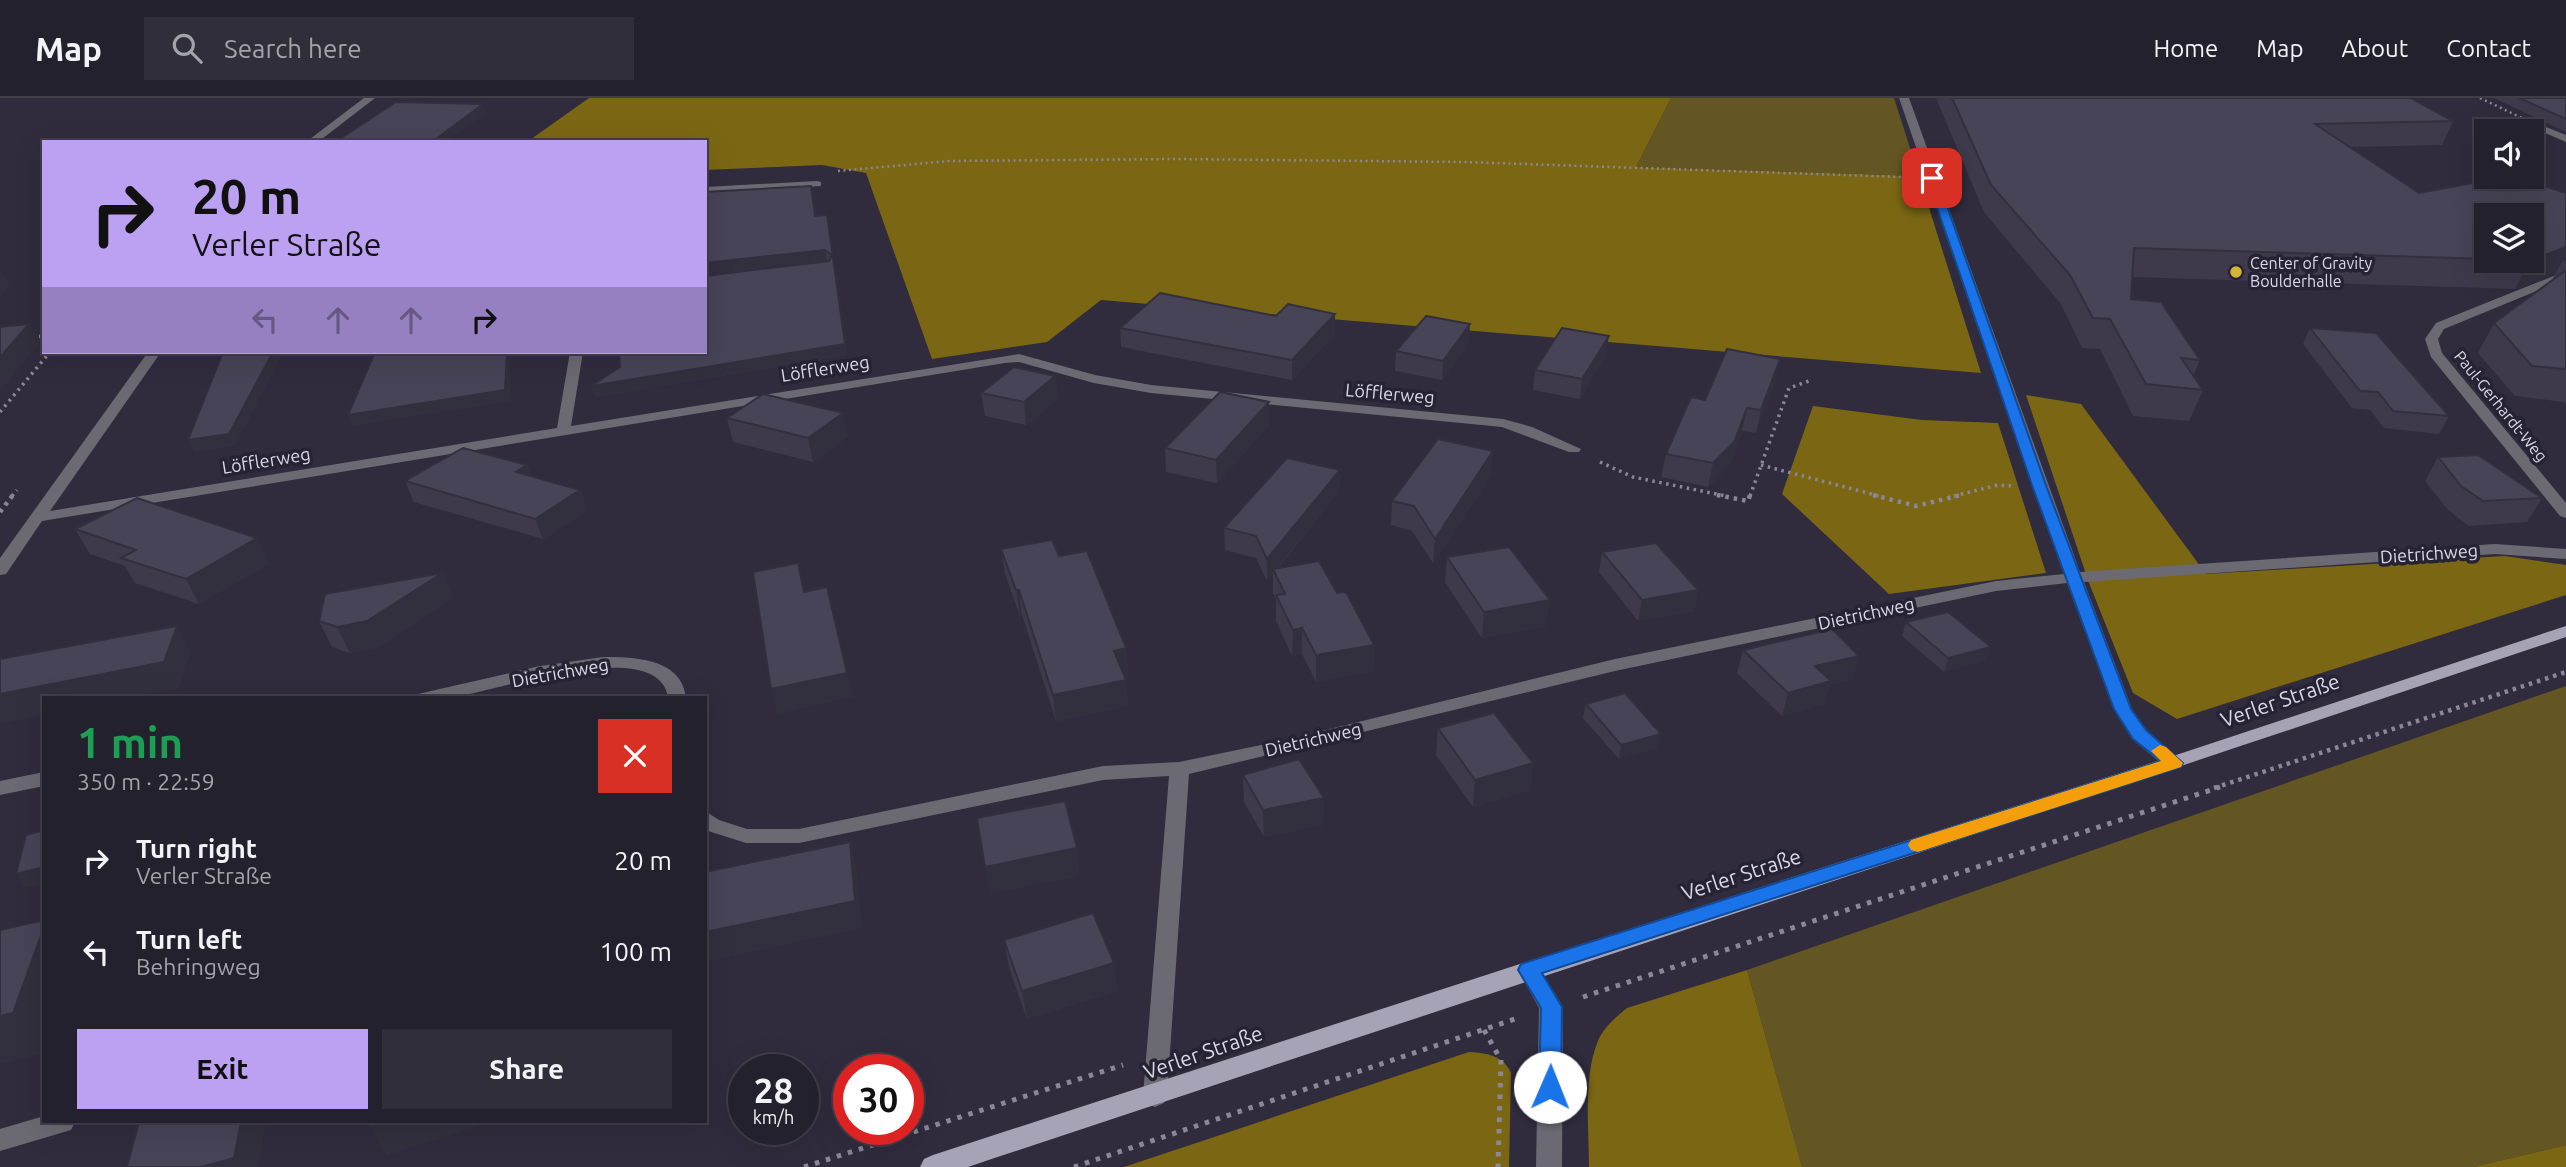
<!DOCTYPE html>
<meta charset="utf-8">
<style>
body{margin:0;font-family:Ubuntu,sans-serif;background:#302e3a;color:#f1f3f6;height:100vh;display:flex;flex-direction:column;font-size:26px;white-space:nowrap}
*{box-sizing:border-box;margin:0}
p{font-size:23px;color:#a3a3aa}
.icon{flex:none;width:38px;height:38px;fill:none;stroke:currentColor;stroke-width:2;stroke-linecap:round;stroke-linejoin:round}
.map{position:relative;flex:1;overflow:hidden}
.panel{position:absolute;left:42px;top:598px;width:665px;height:427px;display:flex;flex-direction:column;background:#24212e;border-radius:0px;box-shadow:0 7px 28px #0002,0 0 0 2px #413e4a}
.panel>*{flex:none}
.hud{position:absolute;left:42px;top:42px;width:665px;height:214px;border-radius:0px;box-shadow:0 7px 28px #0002,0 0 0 2px #413e4a;background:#bca0f2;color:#111;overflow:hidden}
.buttons{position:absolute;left:2474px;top:21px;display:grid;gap:14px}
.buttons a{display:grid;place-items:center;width:70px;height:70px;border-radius:0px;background:#24212e;box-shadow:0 7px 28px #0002,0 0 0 2px #413e4a;font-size:35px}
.speed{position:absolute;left:728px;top:956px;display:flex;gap:14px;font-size:35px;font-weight:700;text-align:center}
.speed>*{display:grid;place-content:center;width:91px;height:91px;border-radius:50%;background:#24212e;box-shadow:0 7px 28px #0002,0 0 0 2px #413e4a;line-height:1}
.speed small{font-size:18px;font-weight:400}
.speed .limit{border:10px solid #d22;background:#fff;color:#111}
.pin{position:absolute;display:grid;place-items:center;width:60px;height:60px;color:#fff;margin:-30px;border-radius:14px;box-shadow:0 4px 10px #0006}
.me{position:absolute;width:77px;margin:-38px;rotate:1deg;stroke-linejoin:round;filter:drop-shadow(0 0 5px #0008)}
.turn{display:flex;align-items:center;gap:24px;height:147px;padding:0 35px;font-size:32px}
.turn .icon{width:91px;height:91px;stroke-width:2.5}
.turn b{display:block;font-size:49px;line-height:60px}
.lanes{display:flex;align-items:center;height:66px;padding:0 35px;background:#0003;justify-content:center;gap:35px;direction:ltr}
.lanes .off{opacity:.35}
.round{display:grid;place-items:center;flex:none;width:74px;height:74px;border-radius:0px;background:#302e3a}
.headline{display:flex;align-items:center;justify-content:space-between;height:119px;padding:0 35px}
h1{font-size:42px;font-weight:700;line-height:52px;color:#1e9e55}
.button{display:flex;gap:14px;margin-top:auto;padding:14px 35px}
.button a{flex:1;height:80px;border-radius:0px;background:#bca0f2;color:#111;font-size:28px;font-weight:700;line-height:80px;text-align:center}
.button a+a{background:#302e3a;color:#f1f3f6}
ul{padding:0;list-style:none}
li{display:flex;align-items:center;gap:21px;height:91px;padding:0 35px}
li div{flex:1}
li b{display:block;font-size:26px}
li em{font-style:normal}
header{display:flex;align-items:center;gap:42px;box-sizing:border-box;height:98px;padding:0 35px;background:#24212e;border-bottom:2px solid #413e4a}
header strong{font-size:33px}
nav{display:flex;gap:38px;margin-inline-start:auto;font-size:24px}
.search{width:490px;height:63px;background:#302e3a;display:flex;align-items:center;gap:18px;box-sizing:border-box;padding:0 24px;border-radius:0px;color:#a3a3aa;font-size:26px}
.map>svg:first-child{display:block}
.green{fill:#645622}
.forest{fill:#7b6713}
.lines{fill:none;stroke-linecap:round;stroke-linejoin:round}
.path-far3{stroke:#8a8796;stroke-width:2.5;stroke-dasharray:2 3.5;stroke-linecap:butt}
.path-far2{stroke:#8a8796;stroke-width:3.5;stroke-dasharray:2.5 4.5;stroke-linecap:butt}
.path-far1{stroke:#8a8796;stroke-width:4.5;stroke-dasharray:3.5 5;stroke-linecap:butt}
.path{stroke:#8a8796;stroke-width:5;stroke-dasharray:4.5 7;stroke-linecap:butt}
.minor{fill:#6b6a73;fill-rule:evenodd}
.major{fill:#a6a3b6;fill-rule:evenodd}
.wall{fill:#3e3a4c;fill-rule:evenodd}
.shaded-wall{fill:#32303e}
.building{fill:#484458;stroke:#32303e;stroke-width:2}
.route{fill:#1a73e8;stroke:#114b97;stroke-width:2}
.slow{fill:#f59e0b}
.poi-dot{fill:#d5b535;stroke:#262334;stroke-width:2.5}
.labels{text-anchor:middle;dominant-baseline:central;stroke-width:7;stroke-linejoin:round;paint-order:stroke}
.far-poi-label{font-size:16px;fill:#dbd9e5;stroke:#262334;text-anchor:start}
.far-street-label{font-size:16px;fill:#dbd9e5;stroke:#262334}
.street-label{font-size:18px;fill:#dbd9e5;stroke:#262334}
.near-street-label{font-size:21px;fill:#dbd9e5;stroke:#262334}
</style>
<header>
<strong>Map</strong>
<div class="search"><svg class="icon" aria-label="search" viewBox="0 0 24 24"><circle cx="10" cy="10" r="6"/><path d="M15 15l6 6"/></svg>Search here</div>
<nav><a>Home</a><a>Map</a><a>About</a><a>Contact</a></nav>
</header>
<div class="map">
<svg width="2566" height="1069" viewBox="0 0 2566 1069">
<rect width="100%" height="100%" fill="#302c3e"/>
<!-- green -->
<g class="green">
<polygon points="1671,0 1894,0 1919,78 1636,69"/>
<polygon points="2566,588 2566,1047 2473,1069 1802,1069 1747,872"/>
</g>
<!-- forest -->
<g class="forest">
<polygon points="589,0 1671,0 1636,69 1919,78 1981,275 1101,202 1047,244 932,261 866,75 822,67 705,72 705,44 527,44"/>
<polygon points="2026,297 2081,306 2206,476 2505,458 2566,467 2566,497 2177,621 2133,595 2089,485"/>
<polygon points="1813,308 1922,322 1998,325 2046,475 1889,496 1782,396"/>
<path d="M 1747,872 L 1802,1069 L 1589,1069 C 1589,1032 1583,978 1598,943 C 1603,930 1616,919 1627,910 Z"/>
<path d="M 1469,954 C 1486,955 1503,957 1511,975 L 1509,1069 L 1124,1069 Z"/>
<polygon points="2566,1047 2566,1069 2473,1069"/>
</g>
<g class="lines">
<!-- path-far3 -->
<g class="path-far3">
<polyline points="2480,0 2524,21"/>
<polyline points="838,73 949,63 1176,61 1466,64 1903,79"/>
</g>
<!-- path-far2 -->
<g class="path-far2">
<polyline points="32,239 44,238"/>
<polyline points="0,314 50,254"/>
<polyline points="1600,364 1633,379 1726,398"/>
<polyline points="1761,367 1879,398"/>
<polyline points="12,398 17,392"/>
<polyline points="1750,398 1789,290 1809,283"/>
<polyline points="1954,398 1998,387 2011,388"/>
</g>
<!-- path-far1 -->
<g class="path-far1">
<polyline points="1717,397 1748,403 1750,397"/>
<polyline points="1873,397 1916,408 1961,397"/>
<polyline points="0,414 13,397"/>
<polyline points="2214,690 2566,574"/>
</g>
<!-- path -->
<g class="path">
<polyline points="1583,899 2220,689"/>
<polyline points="1484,932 1501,962 1498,1069"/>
<polyline points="804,1069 1123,967"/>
<polyline points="1074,1069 1518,920"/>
</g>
<!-- minor -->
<g class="minor">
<polygon points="364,0 375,0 318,44 306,44"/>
<polygon points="1899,0 1909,0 2080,474 2495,446 2566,451 2566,461 2495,456 2084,484 2132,611 2146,633 2184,665 2181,670 2167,670 2132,641 2114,611 2067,485 1996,493 1615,573 1189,676 1167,998 1164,1005 1155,1009 1146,1005 1143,998 1169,678 1103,682 799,745 746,745 705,732 705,713 719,722 747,731 799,731 1103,668 1179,664 1285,642 1615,561 1996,483 2064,476"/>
<polygon points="2546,29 2566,37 2566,44 2543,34 2543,30"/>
<polygon points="817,83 821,84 821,88 705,95 705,89"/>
<polygon points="2566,173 2566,181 2444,231 2438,241 2442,255 2566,405 2566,420 2560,418 2431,259 2425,241 2436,225"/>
<polygon points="148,254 161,254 50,413 557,330 570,254 583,254 571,328 1019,256 1095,277 1151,287 1503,321 1532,329 1581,351 1579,354 1569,354 1502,329 1151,295 1094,285 1019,264 1005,265 42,423 6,476 0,477 0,460"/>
<path d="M 603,559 C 634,559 682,560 686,600 L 668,600 C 660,534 488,596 448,600 C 438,601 426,600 416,600 L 418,596 L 540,568 Z"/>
<polygon points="44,674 44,688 0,697 0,683"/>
<polygon points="1529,863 1537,866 1563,909 1562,1069 1536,1069 1539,910 1518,872 1521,866"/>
<polygon points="44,1018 44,1024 75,1024 71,1032 0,1053 0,1031"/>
</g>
<!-- major -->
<path class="major" d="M 2566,528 L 2566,539 C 2034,719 1500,891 968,1069 L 920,1069 L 924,1061 L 933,1057 L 1529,863 L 2167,660 Z"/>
</g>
<!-- wall -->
<g class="wall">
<path d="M 1936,0 L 2411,0 L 2453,23 L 2442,47 L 2350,49 L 2419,95 L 2566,95 L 2566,306 L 2564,304 L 2515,298 L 2478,255 L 2494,225 L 2552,182 L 2556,175 L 2515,191 L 2132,179 L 2131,201 L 2200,262 L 2193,278 L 2203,292 L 2189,323 L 2133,318 L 2100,251 L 2082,250 L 2061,206 L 1984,114 ZM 2487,117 L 2532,163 L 2487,163 Z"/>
<polygon points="2494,0 2566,0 2566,34"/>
<polygon points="811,88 816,118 829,127 847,257 595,299 620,269 619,256 606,258 828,163 827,162 705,176"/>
<polygon points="1335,216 1335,235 1292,282 1121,249 1120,230 1276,218"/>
<polygon points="2310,230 2449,318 2439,336 2384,330 2370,312 2352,310 2303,246"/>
<polygon points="1469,245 1442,282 1395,273 1396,253"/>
<polygon points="1606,257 1580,301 1533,292 1535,272"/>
<polygon points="1055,278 1058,301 1026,327 985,318 981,295"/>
<polygon points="1775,283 1756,335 1742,333 1729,367 1708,389 1661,379 1666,356 1705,302"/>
<polygon points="1269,304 1269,327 1217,385 1166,374 1165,350"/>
<polygon points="727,320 848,338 813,364 733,344"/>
<polygon points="2438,359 2542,400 2527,424 2469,428 2448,412 2425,383"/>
<polygon points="527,367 531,378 580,392 587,412 543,441 414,404 405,383"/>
<polygon points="1340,372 1339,393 1278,470 1337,495 1374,547 1373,573 1316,584 1302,556 1292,558 1276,523 1276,501 1273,496 1273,476 1267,483 1256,460 1225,452 1224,430"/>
<polygon points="1491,377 1433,465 1412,433 1391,427 1392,403"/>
<polygon points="75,431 270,465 199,506 135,485 125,468 90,456"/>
<polygon points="1001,451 1059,458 1126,550 1128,576 1124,577 1128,608 1056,623 1022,517 1020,518 1005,476"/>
<polygon points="1602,454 1698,492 1694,513 1638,523 1599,474"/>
<polygon points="1447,459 1546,528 1482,540 1445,484"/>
<polygon points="442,475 453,500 379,549 350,555 332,549 319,523"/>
<polygon points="1906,524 1986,562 1944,574 1902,538"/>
<polygon points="1743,552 1852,582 1830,586 1824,606 1782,618 1737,575"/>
<polygon points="1586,606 1658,649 1619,661 1583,620"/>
<polygon points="1438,630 1533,665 1530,692 1473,709 1436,657"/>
<polygon points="1243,677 1324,700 1323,727 1264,739 1244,704"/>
<polygon points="1004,842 1114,865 1117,893 1027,921 1009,870"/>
</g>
<!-- shaded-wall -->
<g class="shaded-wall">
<polygon points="483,6 486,15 447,44 432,44"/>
<polygon points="829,127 847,257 595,299 591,288 845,246"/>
<polygon points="2566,149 2566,163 2562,163 2556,175 2515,191 2530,163 2532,163 2532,162"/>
<polygon points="825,152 827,162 705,176 705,165"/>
<polygon points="0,170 10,188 0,200"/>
<polygon points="1335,216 1335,235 1292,282 1292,262"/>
<polygon points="29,226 40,245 0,293 0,259"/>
<polygon points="1470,226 1469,245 1442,282 1443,263"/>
<polygon points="1609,238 1606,257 1580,301 1582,281"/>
<polygon points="273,254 282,254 283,255 235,348 195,354 188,342"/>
<polygon points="507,254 511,254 510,303 353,328 348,317"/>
<polygon points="605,254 621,254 621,255 606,258"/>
<polygon points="1780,261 1775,283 1756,335 1761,312"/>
<polygon points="1055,278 1058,301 1026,327 1024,304"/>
<polygon points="1269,304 1269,327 1217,385 1216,362"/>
<polygon points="1747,310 1742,333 1729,367 1708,389 1713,365"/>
<polygon points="843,315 848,338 813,364 808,340"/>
<polygon points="1493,353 1491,377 1433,465 1435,441"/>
<polygon points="527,367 534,387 516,374"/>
<polygon points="1340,372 1339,393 1274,474 1273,471 1273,476 1267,483 1267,461"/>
<polygon points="580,392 587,412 543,441 535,421"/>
<polygon points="257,440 270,465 199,506 186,481"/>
<polygon points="442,475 453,500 379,549 350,555 337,529"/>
<polygon points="1016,492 1019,492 1022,517 1020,518"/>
<polygon points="1698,492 1694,513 1638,523 1642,502"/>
<polygon points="1550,502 1546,528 1482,540 1484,514"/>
<polygon points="177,528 191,554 179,591 130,600 44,600 44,617 0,626 0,596"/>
<polygon points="1302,530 1302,556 1292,558 1293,532"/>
<polygon points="1374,547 1373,573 1316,584 1316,557"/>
<polygon points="1991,549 1986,562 1944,574 1948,560"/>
<polygon points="1126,550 1128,576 1117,579 1114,553"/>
<polygon points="1859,558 1852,582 1830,586 1824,606 1782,618 1788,595 1815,568"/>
<polygon points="847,575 853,599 777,616 771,591"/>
<polygon points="1126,582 1128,608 1056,623 1053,597"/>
<polygon points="1661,636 1658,649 1619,661 1621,647"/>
<polygon points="1533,665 1530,692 1473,709 1475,682"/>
<polygon points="1324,700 1323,727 1264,739 1263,712"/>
<polygon points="850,744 857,772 862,830 705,864 705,834"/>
<polygon points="1077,750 1080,778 990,796 985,769"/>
<polygon points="44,769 44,786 26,790 16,776"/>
<polygon points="44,829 44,955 0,966 0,918"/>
<polygon points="1114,865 1117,893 1027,921 1022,893"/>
<polygon points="241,1024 266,1024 258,1069 201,1069"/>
<polygon points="388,1024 492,1024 387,1057 370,1029"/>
</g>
<!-- building -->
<g class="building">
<polygon points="1952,0 2411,0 2453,23 2315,26 2419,95 2505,79 2515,79 2566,95 2566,149 2532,162 2532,117 2487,117 2487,161 2134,150 2131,201 2161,204 2200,262 2181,260 2203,292 2146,286 2110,221 2093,220 2070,177 1991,87"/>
<polygon points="2519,0 2566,0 2566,21"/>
<polygon points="396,4 483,6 432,44 335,44"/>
<polygon points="811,88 815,118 827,117 845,246 591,288 620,269 619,254 705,254 705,178 829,163 832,157 825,152 705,165 705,94"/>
<polygon points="2566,172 2566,271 2532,268 2494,225"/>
<polygon points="1160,195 1276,218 1288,206 1335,216 1292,262 1120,230"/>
<polygon points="1426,218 1470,226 1443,263 1396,253"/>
<polygon points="29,226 0,259 0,229"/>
<polygon points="1562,230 1609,238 1582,281 1535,272"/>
<polygon points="2310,230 2376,235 2449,318 2393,313 2378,294 2360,293"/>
<polygon points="1727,251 1780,261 1761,312 1747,310 1734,344 1713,365 1666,356 1691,299 1705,302"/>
<polygon points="223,254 273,254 229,336 188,342"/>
<polygon points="375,254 507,254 505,292 348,317"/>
<polygon points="1014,269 1055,278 1024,304 981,295"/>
<polygon points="1220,294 1269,304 1216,362 1165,350"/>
<polygon points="763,296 843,315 808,340 727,320"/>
<polygon points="1438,341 1493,353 1435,441 1414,408 1392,403"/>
<polygon points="463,350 527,367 516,374 580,392 535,421 405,383"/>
<polygon points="2478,357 2542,400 2483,403 2461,388 2438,359"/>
<polygon points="1287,360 1340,372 1267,461 1256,438 1224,430"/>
<polygon points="137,400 257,440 186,481 121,460 136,452 75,431"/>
<polygon points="1052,442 1059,458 1087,453 1126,550 1114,553 1126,582 1053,597 1019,492 1016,492 1001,451"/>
<polygon points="1656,445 1698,492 1642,502 1602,454"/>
<polygon points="1509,449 1550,502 1484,514 1447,459"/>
<polygon points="1319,463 1337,495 1346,494 1374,547 1316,557 1302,530 1293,532 1276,497 1285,496 1273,471"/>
<polygon points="798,465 804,494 827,489 847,575 771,591 753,474"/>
<polygon points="442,475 367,523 337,529 319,523 325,496"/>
<polygon points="1948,514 1991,549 1948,560 1906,524"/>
<polygon points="177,528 164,564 0,596 0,561"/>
<polygon points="1832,531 1859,558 1815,568 1831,583 1788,595 1743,552"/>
<polygon points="1625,595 1661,636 1621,647 1586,606"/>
<polygon points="1494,615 1533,665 1475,682 1438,630"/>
<polygon points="1299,661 1324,700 1263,712 1243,677"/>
<polygon points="1065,703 1077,750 985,769 977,720"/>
<polygon points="44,732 44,769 16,776 26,737"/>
<polygon points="850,744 855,803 705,834 705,774"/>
<polygon points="1093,815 1114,865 1022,893 1004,842"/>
<polygon points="44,822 44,829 13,915 0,918 0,832"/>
<polygon points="139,1024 241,1024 234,1060 201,1069 127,1069"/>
<polygon points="370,1024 388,1024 370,1029"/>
</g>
<!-- route -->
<polygon class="route" points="1932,77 1937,80 2047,390 2131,611 2146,632 2183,665 2181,669 1542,875 1562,909 1561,989 1558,996 1550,999 1542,996 1539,989 1541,910 1518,872 1521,866 2161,663 2133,641 2114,611 2033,390 1927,80"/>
<!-- slow -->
<polygon class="slow" points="2160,647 2166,649 2183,665 2181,669 1918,754 1911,752 1908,747 1911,742 2161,663 2151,653"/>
<!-- markers -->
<circle class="poi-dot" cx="2236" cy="174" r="7"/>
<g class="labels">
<!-- far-poi labels -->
<g class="far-poi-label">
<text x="2250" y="165">Center of Gravity<tspan x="2250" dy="18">Boulderhalle</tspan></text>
</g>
<!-- far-street labels -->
<g class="far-street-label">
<text transform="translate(2501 308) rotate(51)">Paul-Gerhardt-Weg</text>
</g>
<!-- street labels -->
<g class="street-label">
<text transform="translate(825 270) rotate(-9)">Löfflerweg</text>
<text transform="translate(1390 295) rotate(5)">Löfflerweg</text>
<text transform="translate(266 362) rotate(-9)">Löfflerweg</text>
<text transform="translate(2429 455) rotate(-4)">Dietrichweg</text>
<text transform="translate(1866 515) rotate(-12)">Dietrichweg</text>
<text transform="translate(560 574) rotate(-10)">Dietrichweg</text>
<text transform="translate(1313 641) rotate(-13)">Dietrichweg</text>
</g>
<!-- near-street labels -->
<g class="near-street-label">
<text transform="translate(2280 602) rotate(-19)">Verler Straße</text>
<text transform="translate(1741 776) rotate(-18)">Verler Straße</text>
<text transform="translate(1203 954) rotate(-19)">Verler Straße</text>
</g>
</g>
</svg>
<div class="buttons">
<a><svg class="icon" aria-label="sound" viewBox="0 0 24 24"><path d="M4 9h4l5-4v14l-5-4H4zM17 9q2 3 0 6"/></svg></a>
<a><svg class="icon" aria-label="layers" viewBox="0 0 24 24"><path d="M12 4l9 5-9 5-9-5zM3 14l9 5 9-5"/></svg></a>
</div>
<div class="speed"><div>28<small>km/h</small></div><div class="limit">30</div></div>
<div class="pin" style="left:1932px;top:80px;background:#d93025"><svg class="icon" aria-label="arrive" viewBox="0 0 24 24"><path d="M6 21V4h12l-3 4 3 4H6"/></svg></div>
<svg class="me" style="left:1550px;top:989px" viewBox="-20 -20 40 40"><circle r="19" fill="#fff"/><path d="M0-13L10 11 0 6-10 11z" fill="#1a73e8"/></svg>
<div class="hud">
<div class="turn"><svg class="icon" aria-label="right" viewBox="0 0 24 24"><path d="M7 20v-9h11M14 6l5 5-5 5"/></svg><div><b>20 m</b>Verler Straße</div></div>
<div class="lanes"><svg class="icon off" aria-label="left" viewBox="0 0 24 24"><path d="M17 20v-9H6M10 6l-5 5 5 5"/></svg><svg class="icon off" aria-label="ahead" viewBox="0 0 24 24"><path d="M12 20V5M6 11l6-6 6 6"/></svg><svg class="icon off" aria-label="ahead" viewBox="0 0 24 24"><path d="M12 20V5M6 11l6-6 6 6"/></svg><svg class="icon" aria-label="right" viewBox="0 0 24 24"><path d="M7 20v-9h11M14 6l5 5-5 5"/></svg></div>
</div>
<section class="panel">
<div class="headline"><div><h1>1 min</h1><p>350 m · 22:59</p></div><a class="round" style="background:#d93025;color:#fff"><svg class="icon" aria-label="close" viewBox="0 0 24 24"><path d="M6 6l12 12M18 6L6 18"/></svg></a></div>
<ul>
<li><svg class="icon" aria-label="right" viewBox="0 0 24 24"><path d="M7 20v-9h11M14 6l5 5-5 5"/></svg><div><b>Turn right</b><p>Verler Straße</p></div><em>20 m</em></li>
<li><svg class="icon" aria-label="left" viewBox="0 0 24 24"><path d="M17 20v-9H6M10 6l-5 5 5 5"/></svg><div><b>Turn left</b><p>Behringweg</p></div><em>100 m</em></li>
</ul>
<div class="button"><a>Exit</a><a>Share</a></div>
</section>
</div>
